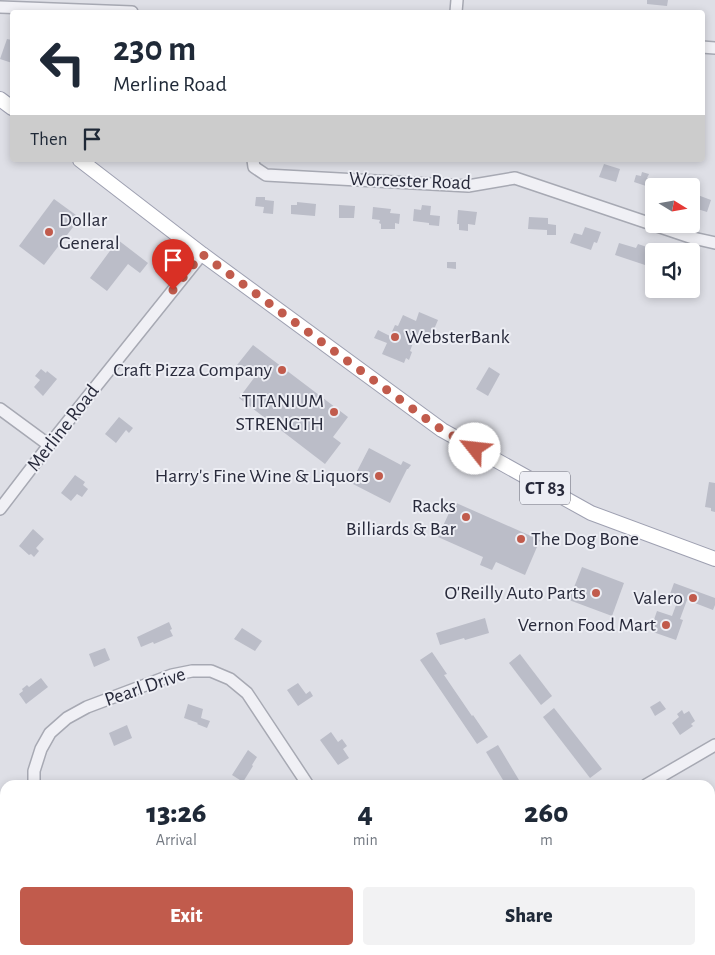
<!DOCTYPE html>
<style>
body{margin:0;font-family:"Alegreya Sans",sans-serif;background:#f2f2f3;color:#1f2937;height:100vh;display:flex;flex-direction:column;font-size:19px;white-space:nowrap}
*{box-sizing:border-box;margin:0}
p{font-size:16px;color:#747a83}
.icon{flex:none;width:28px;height:28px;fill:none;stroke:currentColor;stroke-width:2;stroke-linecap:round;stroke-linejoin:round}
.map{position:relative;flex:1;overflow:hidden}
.side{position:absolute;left:0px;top:780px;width:715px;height:175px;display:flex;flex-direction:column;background:#fff;border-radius:15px 15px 0 0;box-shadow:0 2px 8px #0003}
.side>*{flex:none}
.hud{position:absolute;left:10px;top:10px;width:695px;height:152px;border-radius:5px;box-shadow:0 2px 8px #0003;background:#fff;color:#1f2937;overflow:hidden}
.needle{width:32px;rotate:101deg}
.controls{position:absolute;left:645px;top:178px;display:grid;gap:10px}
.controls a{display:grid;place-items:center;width:55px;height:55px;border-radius:5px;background:#fff;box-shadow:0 2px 8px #0003;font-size:25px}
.pin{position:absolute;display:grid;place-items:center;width:42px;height:42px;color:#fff;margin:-51px -21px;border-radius:50% 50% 50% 0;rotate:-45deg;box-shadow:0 0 5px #0007}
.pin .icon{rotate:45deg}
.me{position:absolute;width:55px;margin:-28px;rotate:299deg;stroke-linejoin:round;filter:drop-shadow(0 0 4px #0008)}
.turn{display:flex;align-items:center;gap:18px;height:105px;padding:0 20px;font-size:22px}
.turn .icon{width:65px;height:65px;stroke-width:2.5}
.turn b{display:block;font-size:35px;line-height:42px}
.then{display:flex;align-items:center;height:48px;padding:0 20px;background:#0003;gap:10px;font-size:19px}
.eta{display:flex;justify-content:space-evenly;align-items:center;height:85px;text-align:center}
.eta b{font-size:30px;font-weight:800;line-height:35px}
.primary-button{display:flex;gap:10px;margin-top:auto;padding:10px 20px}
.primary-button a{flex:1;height:58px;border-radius:5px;background:#c15b4c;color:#fff;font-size:20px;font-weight:800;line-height:58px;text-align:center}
.primary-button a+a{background:#f2f2f3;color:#1f2937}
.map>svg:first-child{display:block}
.building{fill:#bbbdc8}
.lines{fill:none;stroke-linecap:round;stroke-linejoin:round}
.minor-casing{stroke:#a7a9b3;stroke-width:14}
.major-casing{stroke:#9ea0b1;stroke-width:16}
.minor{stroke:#f0f0f5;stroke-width:11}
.major{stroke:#fff;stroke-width:14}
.route{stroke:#c15b4c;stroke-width:9;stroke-dasharray:0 16.2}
.poi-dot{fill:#c15b4c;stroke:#edeef4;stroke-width:2}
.labels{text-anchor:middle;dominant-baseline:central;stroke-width:4;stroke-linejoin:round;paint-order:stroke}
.shield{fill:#edeef4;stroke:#636572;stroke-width:1}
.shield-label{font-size:19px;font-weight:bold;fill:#282a3b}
.street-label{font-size:20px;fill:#282a3b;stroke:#edeef4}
.poi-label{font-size:20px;fill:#282a3b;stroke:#edeef4;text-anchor:end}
</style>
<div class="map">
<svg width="715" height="955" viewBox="0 0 715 955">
<rect width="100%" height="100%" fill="#dedfe6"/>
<!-- building -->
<g class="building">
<polygon points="647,0 668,0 667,6 647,4"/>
<polygon points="7,39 12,40 12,63 0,59"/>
<polygon points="604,164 620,169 616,182 599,177"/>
<polygon points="642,172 649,174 647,178 651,181 667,186 654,186 654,195 647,193 649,187 634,182 636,175 641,176"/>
<polygon points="695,194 711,200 707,212 691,207 692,202 691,201 691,196 694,197"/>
<polygon points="256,197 265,197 265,200 274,201 273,214 263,213 264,207 255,206"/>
<polygon points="54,199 80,218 44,265 19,246"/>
<polygon points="297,202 316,204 315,216 291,214 291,205 297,205"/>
<polygon points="339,205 355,206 354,218 339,218"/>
<polygon points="422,205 431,206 430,215 440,216 439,226 429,225 429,223 413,221 414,209 421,210"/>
<polygon points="373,207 391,209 390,213 400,214 399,224 395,223 395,229 381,229 381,224 379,223 380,220 372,219"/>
<polygon points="458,210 477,212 475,225 468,224 468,231 459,230 459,224 457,224"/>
<polygon points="529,217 548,218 548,224 556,225 556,235 547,235 547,230 528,229"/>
<polygon points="585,227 601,232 597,243 594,242 591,250 570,243 574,233 582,235"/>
<polygon points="118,240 148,263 140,273 128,264 107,291 90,278"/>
<polygon points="619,243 636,248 638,244 650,248 645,265 615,255"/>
<polygon points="447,262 456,262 456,269 447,268"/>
<polygon points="419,312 438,320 429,341 416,335 410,351 412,352 409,360 406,358 404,363 382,354 387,343 374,338 378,330 390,336 395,325 398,326 403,315 416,321"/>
<polygon points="253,345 348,417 333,437 341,443 325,464 239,398 254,378 237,365"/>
<polygon points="489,367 500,374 488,396 476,389"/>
<polygon points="41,369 46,373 47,371 57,379 43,396 34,387 40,380 35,376"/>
<polygon points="119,417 133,428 129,433 126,430 116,443 105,434"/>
<polygon points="369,448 401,465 403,461 411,465 408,469 407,469 390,503 351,483"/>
<polygon points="75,475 85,482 83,485 88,489 82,497 77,494 71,501 61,493"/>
<polygon points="709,482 715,483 715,512 711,511 711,508 705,507"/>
<polygon points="454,502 540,540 525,575 496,562 492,570 480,565 483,557 438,537"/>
<polygon points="33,529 44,539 36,548 39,551 34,557 31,554 29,555 19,546"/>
<polygon points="582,567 624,583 612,616 569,600"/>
<polygon points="674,583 715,598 715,605 713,610 687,600 680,619 683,620 676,640 650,631 657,611 672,616 679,597 670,594"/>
<polygon points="485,618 489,633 465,640 464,638 440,645 436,633"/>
<polygon points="169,622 172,629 170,630 173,636 154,644 153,642 141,647 137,637"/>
<polygon points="242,628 262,641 255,651 234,639"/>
<polygon points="105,648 110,660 94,667 89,654"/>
<polygon points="432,652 447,674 444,675 472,716 473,715 488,737 477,744 420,660"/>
<polygon points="520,654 552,696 541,705 509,663"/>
<polygon points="41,678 48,687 26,704 19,694 23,691 22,689 27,685 29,687"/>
<polygon points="298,683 306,694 310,691 313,696 298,706 287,690"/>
<polygon points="660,701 666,709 655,716 650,707"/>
<polygon points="188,704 203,709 201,718 210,721 207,728 197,724 198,723 184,718"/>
<polygon points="554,708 602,769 590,778 543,717"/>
<polygon points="682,710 684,714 689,711 695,721 691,724 693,726 680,735 672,723 679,717 677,714"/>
<polygon points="127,725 132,738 114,746 109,733"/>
<polygon points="331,732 338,742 342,739 347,746 343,749 349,758 338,765 320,740"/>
<polygon points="498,745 522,785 506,785 486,752"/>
<polygon points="248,750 257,757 252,765 253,766 243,782 232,775"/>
<polygon points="715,799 715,813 710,814 710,800"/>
<polygon points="710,947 715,947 715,955 696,955 696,950 710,950"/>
</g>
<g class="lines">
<defs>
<g id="minor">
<polyline points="0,7 132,12"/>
<polyline points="456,12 457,0"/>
<polyline points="702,47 715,48"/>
<polyline points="253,160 254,167 266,175 468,186 515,178 693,238 715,243"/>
<polyline points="0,409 49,445"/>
<polyline points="0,509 49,445 202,254"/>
<polyline points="34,785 34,771 41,749 50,733 67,718 87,707 172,675 192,671 211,671 230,679 247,693 308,785"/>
<polyline points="646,785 715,745"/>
<polyline points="363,955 371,950"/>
</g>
<g id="major">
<polyline points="0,99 12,108"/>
<polyline points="80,160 202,254 442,430 591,513 715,559"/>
</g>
</defs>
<!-- minor casing -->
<use href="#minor" class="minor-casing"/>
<!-- major casing -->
<use href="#major" class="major-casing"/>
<!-- minor -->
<use href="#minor" class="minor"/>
<!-- major -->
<use href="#major" class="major"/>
</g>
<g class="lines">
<!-- route -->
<polyline class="route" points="173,290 202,254 436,426 475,449"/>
</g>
<!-- markers -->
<g class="poi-dot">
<circle cx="49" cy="232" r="5"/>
<circle cx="395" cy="337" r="5"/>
<circle cx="282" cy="370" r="5"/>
<circle cx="334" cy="412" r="5"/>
<circle cx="379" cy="476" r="5"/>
<circle cx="466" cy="517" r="5"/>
<circle cx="521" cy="539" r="5"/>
<circle cx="596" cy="593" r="5"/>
<circle cx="693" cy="598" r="5"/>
<circle cx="666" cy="625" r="5"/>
</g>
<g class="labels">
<!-- shield labels -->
<rect class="shield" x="520" y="471.5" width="50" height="33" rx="4"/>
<g class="shield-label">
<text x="545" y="488">CT 83</text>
</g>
<!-- street labels -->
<g class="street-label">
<text transform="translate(410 181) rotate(2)">Worcester Road</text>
<text transform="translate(63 428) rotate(-52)">Merline Road</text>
<text transform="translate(145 687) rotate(-19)">Pearl Drive</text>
</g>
<!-- poi labels -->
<g class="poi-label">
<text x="59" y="220" text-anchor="start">Dollar<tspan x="59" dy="23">General</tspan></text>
<text x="405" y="337" text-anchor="start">WebsterBank</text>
<text x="272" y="370">Craft Pizza Company</text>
<text x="324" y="401">TITANIUM<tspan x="324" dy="23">STRENGTH</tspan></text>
<text x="369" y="476">Harry's Fine Wine &amp; Liquors</text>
<text x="456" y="506">Racks<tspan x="456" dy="23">Billiards &amp; Bar</tspan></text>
<text x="531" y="539" text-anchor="start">The Dog Bone</text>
<text x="586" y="593">O'Reilly Auto Parts</text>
<text x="683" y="598">Valero</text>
<text x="656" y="625">Vernon Food Mart</text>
</g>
</g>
</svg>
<div class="controls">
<a><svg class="needle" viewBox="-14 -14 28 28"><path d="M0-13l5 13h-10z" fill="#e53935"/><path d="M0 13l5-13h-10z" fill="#747a83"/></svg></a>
<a><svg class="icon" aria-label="sound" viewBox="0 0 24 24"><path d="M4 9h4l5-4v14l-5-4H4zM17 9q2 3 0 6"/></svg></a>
</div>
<div class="pin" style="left:173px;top:290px;background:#d93025"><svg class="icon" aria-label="arrive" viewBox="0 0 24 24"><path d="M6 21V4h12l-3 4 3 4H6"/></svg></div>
<svg class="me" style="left:475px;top:449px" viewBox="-20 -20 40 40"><circle r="19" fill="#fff"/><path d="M0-13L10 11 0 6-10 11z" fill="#c15b4c"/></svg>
<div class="hud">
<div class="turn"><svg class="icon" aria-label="left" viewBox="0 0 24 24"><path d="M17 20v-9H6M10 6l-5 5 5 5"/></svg><div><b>230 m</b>Merline Road</div></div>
<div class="then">Then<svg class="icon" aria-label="arrive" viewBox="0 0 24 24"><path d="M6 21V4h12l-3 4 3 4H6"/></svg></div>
</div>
<section class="side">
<div class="eta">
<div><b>13:26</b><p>Arrival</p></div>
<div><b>4</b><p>min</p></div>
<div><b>260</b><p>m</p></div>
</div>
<div class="primary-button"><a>Exit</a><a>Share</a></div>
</section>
</div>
